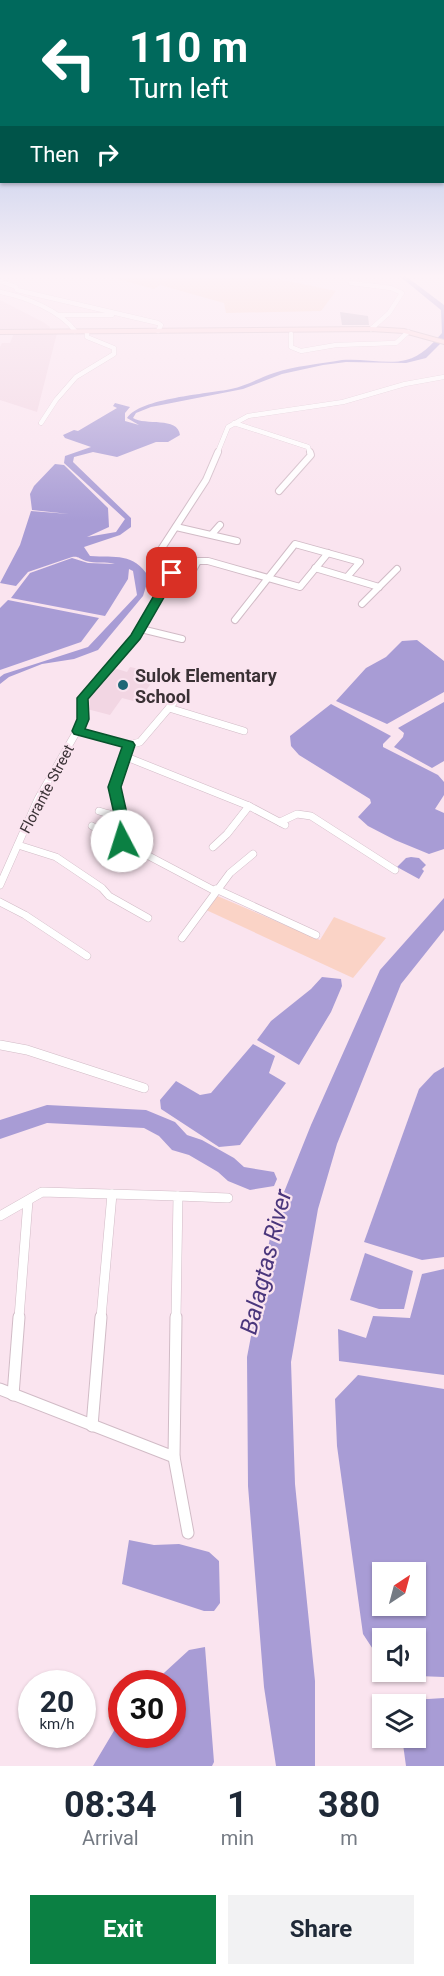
<!DOCTYPE html>
<style>
body{margin:0;font-family:Roboto,sans-serif;background:#f2f2f3;color:#1f2937;height:100vh;display:flex;flex-direction:column;font-size:22px;white-space:nowrap}
*{box-sizing:border-box;margin:0}
p{font-size:20px;color:#747a83}
.icon{flex:none;width:33px;height:33px;fill:none;stroke:currentColor;stroke-width:2;stroke-linecap:round;stroke-linejoin:round}
.map{position:relative;height:1766px;overflow:hidden}
.details{display:flex;flex-direction:column;background:#fff;flex:1}
.details>*{flex:none}
.hud{position:absolute;left:0px;top:0px;width:444px;height:183px;box-shadow:0 2px 4px #0004;background:#00695c;color:#fff;overflow:hidden}
.needle{width:39px;rotate:36deg}
.controls{position:absolute;left:372px;top:1562px;display:grid;gap:12px}
.controls a{display:grid;place-items:center;width:54px;height:54px;border-radius:0px;background:#fff;box-shadow:0 2px 4px #0004;font-size:30px}
.speed{position:absolute;left:18px;top:1670px;display:flex;gap:12px;font-size:30px;font-weight:700;text-align:center}
.speed>*{display:grid;place-content:center;width:78px;height:78px;border-radius:50%;background:#fff;box-shadow:0 2px 4px #0004;line-height:1}
.speed small{font-size:15px;font-weight:400}
.speed .limit{border:9px solid #d22;background:#fff;color:#111}
.pin{position:absolute;display:grid;place-items:center;width:51px;height:51px;color:#fff;margin:-26px;border-radius:12px;box-shadow:0 3px 9px #0006}
.me{position:absolute;width:66px;margin:-33px;rotate:355deg;stroke-linejoin:round;filter:drop-shadow(0 0 4px #0008)}
.turn{display:flex;align-items:center;gap:21px;height:126px;padding:0 30px;font-size:27px}
.turn .icon{width:78px;height:78px;stroke-width:2.5}
.turn b{display:block;font-size:42px;line-height:51px}
.then{display:flex;align-items:center;height:57px;padding:0 30px;background:#0003;gap:12px;font-size:22px}
.eta{display:flex;justify-content:space-evenly;align-items:center;height:102px;text-align:center}
.eta b{font-size:36px;font-weight:700;line-height:42px}
.button{display:flex;gap:12px;margin-top:auto;padding:12px 30px}
.button a{flex:1;height:69px;border-radius:0px;background:#0b8043;color:#fff;font-size:24px;font-weight:700;line-height:69px;text-align:center}
.button a+a{background:#f2f2f3;color:#1f2937}
.map>svg:first-child{display:block}
.built{fill:#f2d6e3}
.green{fill:#fad3c6}
.water{fill:#a89cd5;fill-rule:evenodd}
.lines{fill:none;stroke-linecap:round;stroke-linejoin:round}
.river{fill:#a89cd5;fill-rule:evenodd}
.building{fill:#c9bbcc}
.minor-far4-casing{stroke:#d1bbc6;stroke-width:5}
.minor-far3-casing{stroke:#d1bbc6;stroke-width:8}
.minor-far2-casing{stroke:#d1bbc6;stroke-width:8}
.minor-far1-casing{stroke:#d1bbc6;stroke-width:10}
.minor-casing{stroke:#d1bbc6;stroke-width:13}
.secondary-casing{stroke:#d1bbc6;stroke-width:2}
.minor-far4{stroke:#fff;stroke-width:4.5}
.minor-far3{stroke:#fff;stroke-width:6}
.minor-far2{stroke:#fff;stroke-width:7}
.minor-far1{stroke:#fff;stroke-width:9}
.minor{stroke:#fff;stroke-width:11}
.secondary{fill:#fdd8dd;fill-rule:evenodd}
.route{fill:#0b8043;stroke:#07532c;stroke-width:1.5}
.poi-dot{fill:#1f6775;stroke:#fae4ef;stroke-width:2}
.labels{text-anchor:middle;dominant-baseline:central;stroke-width:4.5;stroke-linejoin:round;paint-order:stroke}
.far-street-label{font-size:15px;fill:#3a3135;stroke:#fae4ef}
.poi-label{font-size:18px;font-weight:bold;fill:#3a3135;stroke:#fae4ef;text-anchor:start}
.near-water-label{font-size:24px;font-style:italic;fill:#4a367c;stroke:#fae4ef}
</style>
<div class="map">
<svg width="444" height="1766" viewBox="0 0 444 1766">
<rect width="100%" height="100%" fill="#fae4ef"/>
<!-- built -->
<g class="built">
<polygon points="0,300 43,322 50,327 49,330 0,330"/>
<polygon points="14,333 57,333 37,412 0,400 0,347 2,343 10,343"/>
<polygon points="111,667 127,672 130,667 159,673 137,702 122,698 110,715 87,709 86,698"/>
</g>
<!-- green -->
<g class="green">
<polygon points="99,274 267,274 264,276 336,291 321,311 226,313 224,303 160,285 154,289"/>
<polygon points="215,895 320,940 334,917 386,938 353,978 204,909"/>
</g>
<!-- water -->
<g class="water">
<path d="M 397,274 L 403,274 L 444,305 L 444,340 L 426,358 L 406,363 L 346,362 L 323,365 L 282,374 L 243,389 L 151,407 L 136,413 L 133,418 C 145,426 178,416 180,435 L 168,442 L 156,442 L 117,457 L 93,452 L 74,457 L 73,462 L 131,518 L 131,527 L 120,535 L 84,547 L 90,556 C 116,558 133,552 149,577 L 143,596 L 98,650 L 74,659 L 42,664 L 9,677 L 0,684 L 0,677 L 4,674 L 88,647 L 137,595 L 133,571 L 129,569 L 128,579 L 105,616 L 11,598 L 30,573 L 72,558 L 88,563 L 115,564 C 106,561 95,564 86,561 C 79,559 79,556 72,557 L 28,572 L 16,586 L 0,583 L 20,545 L 31,511 L 69,514 L 32,510 L 30,494 L 34,486 L 55,464 L 64,465 L 108,508 L 109,527 L 87,537 L 116,532 L 125,519 L 64,463 L 65,456 L 91,447 L 65,438 L 63,435 L 74,430 L 78,431 L 117,408 L 113,406 L 115,403 L 130,407 L 125,413 L 125,421 L 139,425 L 127,418 C 140,398 208,394 231,389 C 246,386 259,378 274,373 C 295,366 319,364 342,360 C 362,358 388,365 406,360 C 422,356 431,345 442,333 L 441,310 Z"/>
<polygon points="8,600 99,618 81,642 0,670 0,608"/>
<polygon points="417,640 444,661 444,692 387,724 336,701 366,668 386,657 402,641"/>
<polygon points="444,702 444,761 432,768 394,747 403,737 404,733 398,728"/>
<polygon points="331,704 391,736 383,744 383,747 438,775 444,782 444,795 435,809 444,813 444,849 429,854 395,840 368,826 358,817 371,803 370,799 299,755 291,746 290,736"/>
<polygon points="411,857 419,858 426,865 422,869 424,871 419,879 397,867 406,858"/>
<polygon points="444,898 444,930 401,984 337,1144 318,1209 291,1362 295,1484 315,1681 315,1766 276,1766 264,1687 248,1486 247,1357 274,1217 311,1125 380,970"/>
<polygon points="322,977 341,979 342,986 331,1012 299,1065 257,1040 271,1021 311,989"/>
<polygon points="253,1044 275,1056 269,1073 286,1083 240,1145 219,1147 161,1109 160,1100 176,1081 200,1095 211,1093"/>
<polygon points="444,1067 444,1257 422,1260 364,1242 419,1089 434,1073"/>
<polygon points="365,1253 413,1271 404,1309 379,1309 350,1300"/>
<polygon points="444,1269 444,1375 339,1361 338,1329 366,1338 373,1316 410,1318 422,1274"/>
<path d="M 358,1375 L 444,1389 L 444,1677 L 391,1675 L 388,1671 L 416,1671 L 416,1638 L 382,1638 L 382,1663 L 363,1634 L 337,1446 L 335,1399 ZM 382,1572 L 416,1572 L 416,1605 L 382,1605 Z"/>
<polygon points="129,1540 154,1545 179,1544 209,1552 219,1561 220,1603 214,1611 204,1611 122,1584"/>
<polygon points="205,1647 214,1762 212,1766 93,1766 121,1719 122,1734 172,1734 172,1683 153,1683 189,1650"/>
<polygon points="444,1698 444,1766 406,1766 402,1737 416,1737 416,1704 397,1704 396,1701"/>
</g>
<g class="lines">
<!-- river -->
<polygon class="river" points="47,1105 146,1110 175,1122 187,1135 202,1140 234,1158 244,1167 274,1172 277,1179 274,1186 250,1190 228,1181 218,1172 189,1155 172,1150 159,1136 144,1128 47,1123 0,1139 0,1120"/>
</g>
<!-- building -->
<polygon class="building" points="340,312 368,316 369,325 342,325"/>
<g class="lines">
<defs>
<g id="minor-far4">
<polyline points="0,281 16,287 17,290 158,323 161,325 158,331"/>
<polyline points="351,283 391,288 402,293 389,313 371,329"/>
<path d="M 0,292 C 25,297 60,310 75,331"/>
<polyline points="58,315 112,315"/>
<polyline points="291,334 291,347 301,351 336,345 396,343 408,332"/>
<polyline points="41,423 56,400 76,377 114,354 114,348 87,337 87,332"/>
<polyline points="234,423 308,447 310,454"/>
<polyline points="217,454 228,427 248,416 343,402 405,384 444,377"/>
</g>
<g id="minor-far3">
<polyline points="279,491 311,455 310,452"/>
<polyline points="176,527 237,541"/>
<polyline points="212,534 220,525"/>
<polyline points="172,568 193,570 198,561 208,561 300,587 328,553"/>
<polyline points="315,568 379,587"/>
<polyline points="362,604 397,569"/>
<polyline points="235,620 295,544 360,562 347,577"/>
<polyline points="141,629 182,639"/>
<polyline points="98,679 136,636 171,577 172,568 162,558 160,551 206,480 218,452"/>
</g>
<g id="minor-far2">
<polyline points="169,708 244,731"/>
<polyline points="78,731 129,745 140,742 180,695"/>
<polyline points="124,756 249,806 285,825"/>
<polyline points="99,811 122,818"/>
<polyline points="280,822 297,814 311,816 395,870"/>
<polyline points="92,826 215,891"/>
<polyline points="99,830 109,814"/>
<polyline points="122,841 122,818 114,793 125,753"/>
<polyline points="18,845 56,857 102,888 109,896 148,918"/>
<polyline points="213,847 227,834 249,806"/>
<polyline points="0,885 38,799 81,724 84,695 100,677"/>
<polyline points="216,889 316,935"/>
<polyline points="0,902 25,915 87,956"/>
<polyline points="182,938 230,873 253,854"/>
</g>
<g id="minor-far1">
<polyline points="0,1045 27,1050 144,1088"/>
<polyline points="178,1196 228,1198"/>
<polyline points="0,1216 42,1192 178,1196 176,1318"/>
<polyline points="19,1318 28,1201"/>
<polyline points="101,1318 112,1194"/>
</g>
<g id="minor">
<polyline points="0,1389 174,1457 176,1317"/>
<polyline points="13,1395 19,1317"/>
<polyline points="92,1426 101,1317"/>
<polyline points="174,1457 188,1533"/>
</g>
<polygon id="secondary" points="371,327 404,329 444,340 444,344 404,333 371,331 0,334 0,330"/>
</defs>
<!-- minor-far4 casing -->
<use href="#minor-far4" class="minor-far4-casing"/>
<!-- minor-far3 casing -->
<use href="#minor-far3" class="minor-far3-casing"/>
<!-- minor-far2 casing -->
<use href="#minor-far2" class="minor-far2-casing"/>
<!-- minor-far1 casing -->
<use href="#minor-far1" class="minor-far1-casing"/>
<!-- minor casing -->
<use href="#minor" class="minor-casing"/>
<!-- secondary casing -->
<use href="#secondary" class="secondary-casing"/>
<!-- minor-far4 -->
<use href="#minor-far4" class="minor-far4"/>
<!-- minor-far3 -->
<use href="#minor-far3" class="minor-far3"/>
<!-- minor-far2 -->
<use href="#minor-far2" class="minor-far2"/>
<!-- minor-far1 -->
<use href="#minor-far1" class="minor-far1"/>
<!-- minor -->
<use href="#minor" class="minor"/>
<!-- secondary -->
<use href="#secondary" class="secondary"/>
</g>
<!-- sky -->
<linearGradient id="sky" x2="0" y2="1"><stop stop-color="#8eaae0"/><stop offset="0.53" stop-color="#fdf3f8"/><stop offset="1" stop-color="#fdf3f8" stop-opacity="0"/></linearGradient>
<rect width="444" height="521" fill="url(#sky)"/>
<!-- route -->
<polygon class="route" points="172,570 178,573 140,639 88,699 89,719 85,729 133,742 135,745 121,787 128,818 129,841 122,846 116,841 115,818 108,787 122,747 74,734 72,731 77,719 77,698 131,635 167,573"/>
<!-- markers -->
<circle class="poi-dot" cx="123" cy="685" r="6"/>
<g class="labels">
<!-- far-street labels -->
<g class="far-street-label">
<text transform="translate(47 789) rotate(-62)">Florante Street</text>
</g>
<!-- poi labels -->
<g class="poi-label">
<text x="135" y="675">Sulok Elementary<tspan x="135" dy="21">School</tspan></text>
</g>
<!-- near-water labels -->
<g class="near-water-label">
<text transform="translate(266 1262) rotate(-76)">Balagtas River</text>
</g>
</g>
</svg>
<div class="controls">
<a><svg class="needle" viewBox="-14 -14 28 28"><path d="M0-13l5 13h-10z" fill="#e53935"/><path d="M0 13l5-13h-10z" fill="#747a83"/></svg></a>
<a><svg class="icon" aria-label="sound" viewBox="0 0 24 24"><path d="M4 9h4l5-4v14l-5-4H4zM17 9q2 3 0 6"/></svg></a>
<a><svg class="icon" aria-label="layers" viewBox="0 0 24 24"><path d="M12 4l9 5-9 5-9-5zM3 14l9 5 9-5"/></svg></a>
</div>
<div class="speed"><div>20<small>km/h</small></div><div class="limit">30</div></div>
<div class="pin" style="left:172px;top:573px;background:#d93025"><svg class="icon" aria-label="arrive" viewBox="0 0 24 24"><path d="M6 21V4h12l-3 4 3 4H6"/></svg></div>
<svg class="me" style="left:122px;top:841px" viewBox="-20 -20 40 40"><circle r="19" fill="#fff"/><path d="M0-13L10 11 0 6-10 11z" fill="#0b8043"/></svg>
<div class="hud">
<div class="turn"><svg class="icon" aria-label="left" viewBox="0 0 24 24"><path d="M17 20v-9H6M10 6l-5 5 5 5"/></svg><div><b>110 m</b>Turn left</div></div>
<div class="then">Then<svg class="icon" aria-label="right" viewBox="0 0 24 24"><path d="M7 20v-9h11M14 6l5 5-5 5"/></svg></div>
</div>
</div>
<section class="details">
<div class="eta">
<div><b>08:34</b><p>Arrival</p></div>
<div><b>1</b><p>min</p></div>
<div><b>380</b><p>m</p></div>
</div>
<div class="button"><a>Exit</a><a>Share</a></div>
</section>
